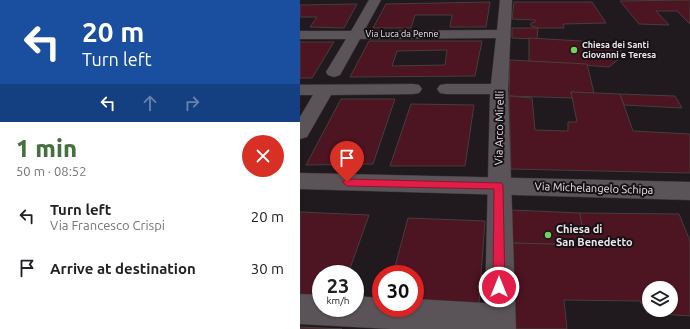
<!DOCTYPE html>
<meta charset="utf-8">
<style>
body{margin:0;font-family:Ubuntu,sans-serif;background:#f2f2f2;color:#202124;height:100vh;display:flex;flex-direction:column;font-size:15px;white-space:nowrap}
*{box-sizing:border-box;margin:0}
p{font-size:13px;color:#757577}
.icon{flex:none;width:22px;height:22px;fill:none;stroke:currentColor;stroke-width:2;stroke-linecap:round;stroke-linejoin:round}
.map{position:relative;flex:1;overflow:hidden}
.drawer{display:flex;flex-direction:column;background:#fff;width:300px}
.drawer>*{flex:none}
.guide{background:#1a4fa0;color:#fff;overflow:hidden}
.buttons{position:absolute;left:342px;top:281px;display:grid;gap:8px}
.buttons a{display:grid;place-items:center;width:36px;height:36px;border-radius:50%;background:#fff;box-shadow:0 1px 3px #0004;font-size:20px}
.speed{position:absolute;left:12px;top:265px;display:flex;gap:8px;font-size:20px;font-weight:700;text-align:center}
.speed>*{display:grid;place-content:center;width:52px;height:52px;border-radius:50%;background:#fff;box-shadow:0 1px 3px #0004;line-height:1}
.speed small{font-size:10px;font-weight:400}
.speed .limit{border:6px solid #d22;background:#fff;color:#111}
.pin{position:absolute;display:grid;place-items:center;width:34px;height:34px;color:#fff;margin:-41px -17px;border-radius:50% 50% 50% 0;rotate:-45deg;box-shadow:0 0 4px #0007}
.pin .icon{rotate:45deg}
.me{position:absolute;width:44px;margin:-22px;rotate:0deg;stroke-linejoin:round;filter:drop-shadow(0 0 3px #0008)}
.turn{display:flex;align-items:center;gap:14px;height:84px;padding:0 16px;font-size:18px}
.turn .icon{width:52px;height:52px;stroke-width:2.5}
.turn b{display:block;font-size:28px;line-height:34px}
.lanes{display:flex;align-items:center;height:38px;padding:0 16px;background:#0003;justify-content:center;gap:20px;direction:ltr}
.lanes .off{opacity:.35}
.round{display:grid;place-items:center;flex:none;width:42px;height:42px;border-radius:21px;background:#f2f2f2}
.head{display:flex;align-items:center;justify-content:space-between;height:68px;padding:0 16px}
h1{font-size:24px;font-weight:800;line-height:30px;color:#45713e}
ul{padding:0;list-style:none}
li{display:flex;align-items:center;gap:12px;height:52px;padding:0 16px}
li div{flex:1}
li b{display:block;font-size:15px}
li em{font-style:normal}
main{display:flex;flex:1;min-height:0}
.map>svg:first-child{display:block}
.building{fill:#4d1421;stroke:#463e3f;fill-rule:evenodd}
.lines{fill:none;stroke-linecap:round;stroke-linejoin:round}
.street-casing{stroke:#3c373a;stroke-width:1}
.secondary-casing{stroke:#3c373a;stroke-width:1}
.street{fill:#5a5357;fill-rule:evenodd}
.secondary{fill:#5a5357;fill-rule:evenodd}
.route{fill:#e11d48;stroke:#92132f}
.poi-dot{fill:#73d25d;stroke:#171115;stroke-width:1.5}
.labels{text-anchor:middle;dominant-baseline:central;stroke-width:4;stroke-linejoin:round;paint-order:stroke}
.far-street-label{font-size:9px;fill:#ebe7ea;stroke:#171115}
.far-poi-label{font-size:9px;font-weight:bold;fill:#ebe7ea;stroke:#171115;text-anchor:start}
.street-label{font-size:11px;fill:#ebe7ea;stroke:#171115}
.poi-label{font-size:11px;font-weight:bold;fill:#ebe7ea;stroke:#171115;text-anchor:start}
</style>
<main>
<section class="drawer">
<div class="guide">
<div class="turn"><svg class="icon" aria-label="left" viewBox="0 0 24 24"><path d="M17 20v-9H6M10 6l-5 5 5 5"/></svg><div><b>20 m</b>Turn left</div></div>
<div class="lanes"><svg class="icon" aria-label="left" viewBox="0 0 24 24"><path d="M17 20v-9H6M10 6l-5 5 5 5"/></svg><svg class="icon off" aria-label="ahead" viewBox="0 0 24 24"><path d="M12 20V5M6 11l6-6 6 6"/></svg><svg class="icon off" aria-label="right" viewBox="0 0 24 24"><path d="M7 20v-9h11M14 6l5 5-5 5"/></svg></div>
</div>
<div class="head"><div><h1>1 min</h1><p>50 m · 08:52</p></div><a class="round" style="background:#d93025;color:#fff"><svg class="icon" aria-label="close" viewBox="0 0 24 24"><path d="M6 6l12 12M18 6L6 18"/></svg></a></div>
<ul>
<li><svg class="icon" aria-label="left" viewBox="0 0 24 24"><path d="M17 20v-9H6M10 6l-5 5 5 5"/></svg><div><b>Turn left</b><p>Via Francesco Crispi</p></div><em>20 m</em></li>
<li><svg class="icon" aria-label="arrive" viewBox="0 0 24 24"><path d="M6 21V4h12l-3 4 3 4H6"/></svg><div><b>Arrive at destination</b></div><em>30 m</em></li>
</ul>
</section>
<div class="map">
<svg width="390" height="329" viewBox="0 0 390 329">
<rect width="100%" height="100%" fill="#201a1e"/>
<!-- building -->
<g class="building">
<polygon points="390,0 390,24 377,11 356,11 369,25 339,24 320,1"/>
<polygon points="190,2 186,27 150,27 152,15 115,15 111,28 73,28 86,4"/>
<polygon points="214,2 292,2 306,23 263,24 264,28 238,28 231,26 231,23 235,22 235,20 212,19"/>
<polygon points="57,4 44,28 10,27 17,17 0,17 0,5"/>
<polygon points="212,28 238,28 237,39 212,38"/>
<polygon points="229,38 299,42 315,47 325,54 309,67 229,61"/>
<path d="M 69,41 L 182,41 L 175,76 L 50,77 ZM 147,50 L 145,65 L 92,66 L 97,51 Z"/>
<polygon points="0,42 34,42 12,78 0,78"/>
<polygon points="210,60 287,64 294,93 271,92 272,98 209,96"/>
<polygon points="271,92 320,94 333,131 390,134 390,173 211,169 209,96 232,98 235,130 268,131 268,122 277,122"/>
<polygon points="320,94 375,96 382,108 324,105"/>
<polygon points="41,99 95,99 73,164 6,165"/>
<polygon points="111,104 174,105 165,166 90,166"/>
<polygon points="212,210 280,213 285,245 212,243"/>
<polygon points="0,212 69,215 48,274 21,274 21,297 0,296"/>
<path d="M 280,213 L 379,214 L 390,241 L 390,316 L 347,313 L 340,301 L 264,300 L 267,329 L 215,329 L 212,243 L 285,245 ZM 349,288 L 371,288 L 371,310 L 349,310 Z"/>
<polygon points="108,218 185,221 179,303 115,300 115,274 93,274"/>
<polygon points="0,327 42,329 0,329"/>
</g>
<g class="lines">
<defs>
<g id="street">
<polygon points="69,0 81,0 64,31 197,30 200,0 212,0 208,89 216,329 91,329 0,324 0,294 21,295 21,308 55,308 55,296 81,298 81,308 115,308 115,299 185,303 190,94 146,94 140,93 137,89 140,85 146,84 191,84 196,38 60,39 40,75 34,77 28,75 26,72 46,39 0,39 0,31 51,31"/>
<polygon points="113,84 119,85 122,89 119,93 113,94 31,95 7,137 0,139 0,117 13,95 0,95 0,85"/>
</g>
<polygon id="secondary" points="0,173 390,182 390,200 0,189"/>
</defs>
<!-- street casing -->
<use href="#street" class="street-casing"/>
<!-- secondary casing -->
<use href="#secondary" class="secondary-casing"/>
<!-- street -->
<use href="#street" class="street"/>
<!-- secondary -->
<use href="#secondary" class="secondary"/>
</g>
<!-- route -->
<polygon class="route" points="47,179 202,183 203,186 205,287 203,291 199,292 195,291 193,287 194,189 47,186 42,182"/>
<!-- markers -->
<g class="poi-dot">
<circle cx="274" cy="50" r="4"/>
<circle cx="248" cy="235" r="4"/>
</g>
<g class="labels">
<!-- far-street labels -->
<g class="far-street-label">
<text x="102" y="34">Via Luca da Penne</text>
</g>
<!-- far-poi labels -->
<g class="far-poi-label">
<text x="282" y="45">Chiesa dei Santi<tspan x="282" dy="10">Giovanni e Teresa</tspan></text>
</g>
<!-- street labels -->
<g class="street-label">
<text transform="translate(199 128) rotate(-89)">Via Arco Mirelli</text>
<text transform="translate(294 188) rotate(2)">Via Michelangelo Schipa</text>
</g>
<!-- poi labels -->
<g class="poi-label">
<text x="256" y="229">Chiesa di<tspan x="256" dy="13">San Benedetto</tspan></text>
</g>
</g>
</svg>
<div class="buttons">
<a><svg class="icon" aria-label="layers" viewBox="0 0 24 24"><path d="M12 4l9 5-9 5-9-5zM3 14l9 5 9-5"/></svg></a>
</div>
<div class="speed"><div>23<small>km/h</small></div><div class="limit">30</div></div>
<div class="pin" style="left:47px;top:182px;background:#d93025"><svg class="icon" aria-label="arrive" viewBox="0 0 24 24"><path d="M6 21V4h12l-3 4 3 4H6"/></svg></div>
<svg class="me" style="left:199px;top:287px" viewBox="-20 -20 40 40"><circle r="17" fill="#e11d48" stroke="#fff" stroke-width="3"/><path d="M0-11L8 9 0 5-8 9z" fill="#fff"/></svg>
</div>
</main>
